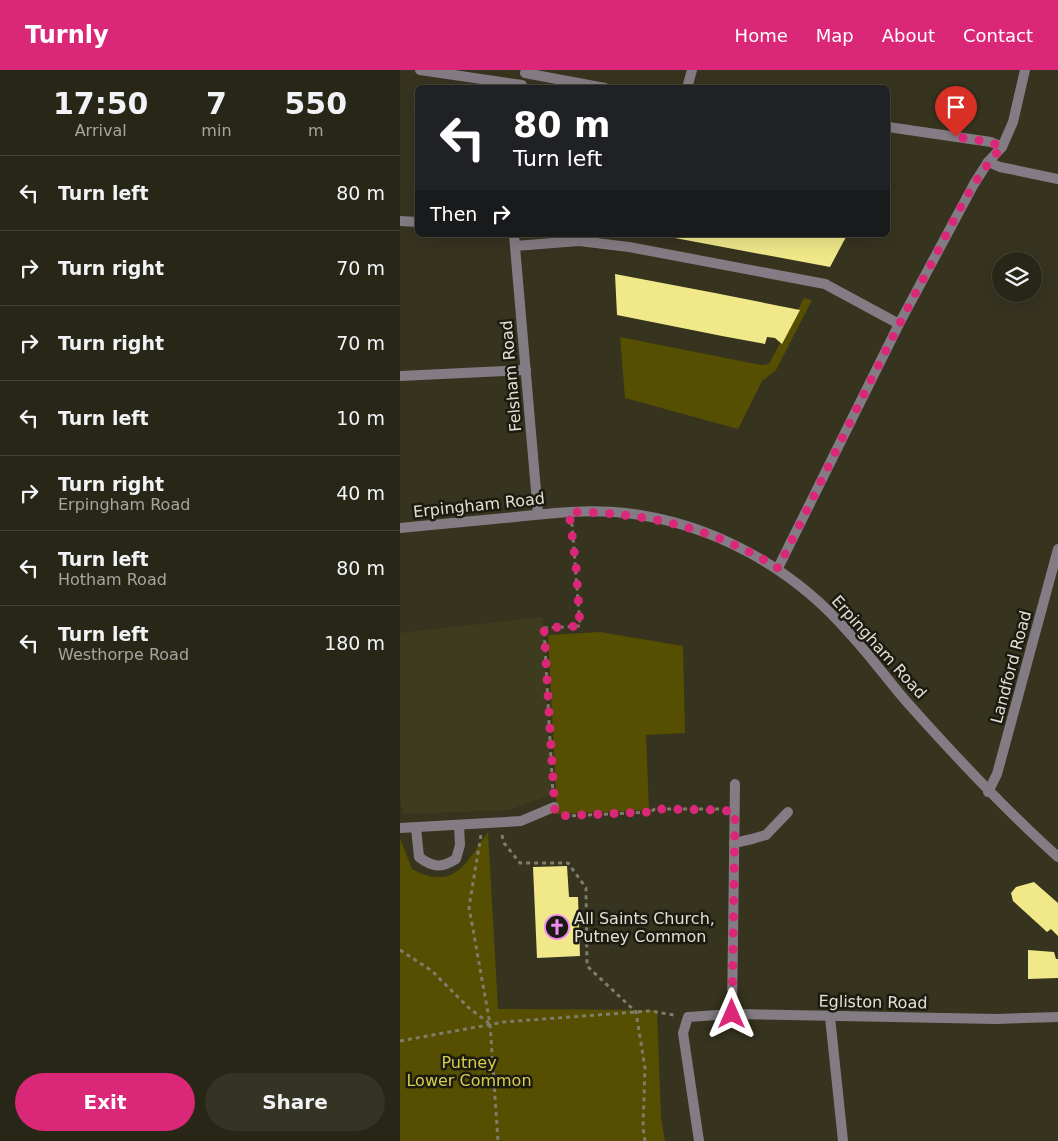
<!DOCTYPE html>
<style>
body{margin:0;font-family:"DejaVu Sans",sans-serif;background:#343324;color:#f1f3f6;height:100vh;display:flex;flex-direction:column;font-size:19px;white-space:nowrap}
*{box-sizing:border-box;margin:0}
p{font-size:16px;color:#a5a5a1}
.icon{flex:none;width:28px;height:28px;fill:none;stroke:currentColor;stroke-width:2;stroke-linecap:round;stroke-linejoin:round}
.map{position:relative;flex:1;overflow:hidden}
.details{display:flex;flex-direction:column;background:#282717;width:400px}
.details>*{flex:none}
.guide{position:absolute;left:15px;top:15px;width:475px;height:152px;border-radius:8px;box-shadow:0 5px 20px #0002,0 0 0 1px #444436;background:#202124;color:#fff;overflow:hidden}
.tools{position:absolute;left:592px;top:182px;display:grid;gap:10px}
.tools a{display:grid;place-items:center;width:50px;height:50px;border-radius:50%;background:#282717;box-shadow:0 5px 20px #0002,0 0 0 1px #444436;font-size:25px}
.pin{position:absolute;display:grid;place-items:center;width:42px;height:42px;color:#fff;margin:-51px -21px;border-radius:50% 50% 50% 0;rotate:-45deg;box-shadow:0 0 5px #0007}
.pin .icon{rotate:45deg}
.me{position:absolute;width:55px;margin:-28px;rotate:0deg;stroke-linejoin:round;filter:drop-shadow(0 0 4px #0008)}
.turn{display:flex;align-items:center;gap:18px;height:105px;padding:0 15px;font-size:22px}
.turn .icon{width:65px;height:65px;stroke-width:2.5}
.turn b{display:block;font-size:35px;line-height:42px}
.then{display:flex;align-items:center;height:48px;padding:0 15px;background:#0003;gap:10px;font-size:19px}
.eta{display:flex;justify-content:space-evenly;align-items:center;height:85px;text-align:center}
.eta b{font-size:30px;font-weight:700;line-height:35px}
.action{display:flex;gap:10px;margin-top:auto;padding:10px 15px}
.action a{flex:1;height:58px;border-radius:30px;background:#db2777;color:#fff;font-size:20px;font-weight:700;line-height:58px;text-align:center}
.action a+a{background:#343324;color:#f1f3f6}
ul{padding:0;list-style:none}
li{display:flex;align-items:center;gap:15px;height:75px;padding:0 15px;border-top:1px solid #444436}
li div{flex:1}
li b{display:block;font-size:19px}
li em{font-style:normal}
header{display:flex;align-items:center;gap:30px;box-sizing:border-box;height:70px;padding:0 25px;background:#db2777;color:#fff}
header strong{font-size:24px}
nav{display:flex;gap:28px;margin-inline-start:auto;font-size:18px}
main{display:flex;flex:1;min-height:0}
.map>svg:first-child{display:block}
.built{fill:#3e3c1f}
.green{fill:#564f01}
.building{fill:#f1e88a}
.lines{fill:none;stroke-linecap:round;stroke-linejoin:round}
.path{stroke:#7e7c6a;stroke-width:3;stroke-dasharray:4 4;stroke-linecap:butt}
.lane{stroke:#847c84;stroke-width:10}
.street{stroke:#847c84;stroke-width:10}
.route{stroke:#db2777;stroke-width:9;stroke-dasharray:0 16.2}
.labels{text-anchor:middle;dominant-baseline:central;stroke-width:5;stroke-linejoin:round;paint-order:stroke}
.street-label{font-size:16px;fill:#e0dfd2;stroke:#1c1b12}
.poi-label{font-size:16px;fill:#e0dfd2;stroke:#1c1b12;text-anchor:start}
.park-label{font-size:16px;fill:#d9cd4d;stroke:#1c1b12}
</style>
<header>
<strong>Turnly</strong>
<nav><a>Home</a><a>Map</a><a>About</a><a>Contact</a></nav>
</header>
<main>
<section class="details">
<div class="eta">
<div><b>17:50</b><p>Arrival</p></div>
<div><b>7</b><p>min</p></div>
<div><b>550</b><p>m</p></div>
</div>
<ul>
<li><svg class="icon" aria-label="left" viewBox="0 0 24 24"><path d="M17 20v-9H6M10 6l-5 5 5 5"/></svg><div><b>Turn left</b></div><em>80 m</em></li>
<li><svg class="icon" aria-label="right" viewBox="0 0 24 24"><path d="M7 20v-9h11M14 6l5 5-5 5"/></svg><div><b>Turn right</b></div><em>70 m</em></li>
<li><svg class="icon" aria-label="right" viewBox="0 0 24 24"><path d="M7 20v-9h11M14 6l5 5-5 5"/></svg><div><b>Turn right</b></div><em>70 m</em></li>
<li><svg class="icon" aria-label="left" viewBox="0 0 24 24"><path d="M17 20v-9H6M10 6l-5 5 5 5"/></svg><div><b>Turn left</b></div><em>10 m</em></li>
<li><svg class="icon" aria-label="right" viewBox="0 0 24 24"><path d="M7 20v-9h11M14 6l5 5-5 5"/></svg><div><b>Turn right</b><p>Erpingham Road</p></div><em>40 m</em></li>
<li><svg class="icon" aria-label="left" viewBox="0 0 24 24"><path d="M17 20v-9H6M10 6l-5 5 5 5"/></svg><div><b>Turn left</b><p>Hotham Road</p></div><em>80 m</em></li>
<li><svg class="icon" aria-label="left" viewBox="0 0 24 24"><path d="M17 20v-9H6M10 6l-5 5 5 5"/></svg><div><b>Turn left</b><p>Westhorpe Road</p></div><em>180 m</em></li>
</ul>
<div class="action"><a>Exit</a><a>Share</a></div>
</section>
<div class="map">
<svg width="658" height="1071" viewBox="0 0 658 1071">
<rect width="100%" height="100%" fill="#36341f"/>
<!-- built -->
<polygon class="built" points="143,547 151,725 109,740 3,744 0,726 0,563"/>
<!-- green -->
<g class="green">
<polygon points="404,228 412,230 376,300 362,311 338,359 225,328 220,267 361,295 369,294"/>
<polygon points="200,562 283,576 285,663 246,665 249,740 157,744 148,565"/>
<path d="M 88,762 L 98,939 L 257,940 L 261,1048 L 265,1071 L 0,1071 L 0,768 L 12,799 C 54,822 66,793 88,762 Z"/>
</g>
<!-- building -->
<g class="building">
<polygon points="259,165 447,165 430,197"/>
<polygon points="215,204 315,223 400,240 382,274 375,268 367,267 365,274 322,266 217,245"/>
<polygon points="167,796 169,827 178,827 180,886 137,888 133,797"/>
<polygon points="634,812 658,833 658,866 651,859 647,862 613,831 611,823 616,817"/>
<polygon points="628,880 654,882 656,889 658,889 658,908 628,909"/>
</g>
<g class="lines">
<!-- path -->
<g class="path">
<polyline points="153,726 144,558 180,556 172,454"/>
<polyline points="164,746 250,742 255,739 322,739"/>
<polyline points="81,765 69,837 90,954 98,1071"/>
<polyline points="102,765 104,773 120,793 168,793 186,818 187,896 236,942 245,998 243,1058 245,1071"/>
<polyline points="0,880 32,901 69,938 90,954"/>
<polyline points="0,971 104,952 250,941 274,945"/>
</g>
<!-- lane -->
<polyline class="lane" points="352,769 366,765 388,742"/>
<!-- street -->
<g class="street">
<polyline points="20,0 122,15"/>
<polyline points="125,3 205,18"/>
<polyline points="287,18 292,0"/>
<polyline points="488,57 591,72 602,77"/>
<polyline points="588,92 600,97 658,109"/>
<polyline points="0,151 18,152"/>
<polyline points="114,165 138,444"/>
<polyline points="115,176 179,171 229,177 425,214 499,254"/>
<polyline points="0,306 126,300"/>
<path d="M 0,458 C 38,454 77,451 115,447 C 152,443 189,439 226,443 C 312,453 393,498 449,563 C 469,584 486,608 505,630 C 554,685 603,738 658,787"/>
<polyline points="378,498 499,254 574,114 588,92 602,77 613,52 625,0"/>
<polyline points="588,722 597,704 658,479"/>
<polyline points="0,758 121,751 154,737"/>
<path d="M 16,758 L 19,787 C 33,798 42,798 56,789 L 60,775 L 59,756"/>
<polyline points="334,773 352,769"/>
<polyline points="332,944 335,714"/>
<polyline points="430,947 443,1071"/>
<polyline points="299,1071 283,963 288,947 332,944 596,949 658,947"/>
</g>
</g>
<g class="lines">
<!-- route -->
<path class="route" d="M 332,944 L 335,742 L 322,740 L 255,739 L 250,742 L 157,746 L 155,744 L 144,558 L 180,556 L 176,495 L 169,442 C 246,442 313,458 378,498 C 428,399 475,298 528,200 C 550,159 570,112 602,77 L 590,72 L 556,67"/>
</g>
<!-- icons -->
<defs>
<symbol id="church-ring" viewBox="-11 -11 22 22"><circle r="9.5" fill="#1c1b12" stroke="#f18af4" stroke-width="1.5"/><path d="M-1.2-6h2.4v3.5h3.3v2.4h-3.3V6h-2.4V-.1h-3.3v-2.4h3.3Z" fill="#f18af4"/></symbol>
</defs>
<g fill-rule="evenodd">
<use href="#church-ring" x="143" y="843" width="28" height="28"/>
</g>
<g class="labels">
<!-- street labels -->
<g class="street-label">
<text transform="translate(111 306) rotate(-95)">Felsham Road</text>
<text transform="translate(79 435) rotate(-6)">Erpingham Road</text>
<text transform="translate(479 577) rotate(48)">Erpingham Road</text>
<text transform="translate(611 597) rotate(-75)">Landford Road</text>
<text transform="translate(473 932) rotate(1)">Egliston Road</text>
</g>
<!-- poi labels -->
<g class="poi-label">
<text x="174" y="848">All Saints Church,<tspan x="174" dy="18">Putney Common</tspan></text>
</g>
<!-- park labels -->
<g class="park-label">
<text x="69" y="992">Putney<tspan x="69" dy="18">Lower Common</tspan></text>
</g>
</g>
</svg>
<div class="tools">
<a><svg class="icon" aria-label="layers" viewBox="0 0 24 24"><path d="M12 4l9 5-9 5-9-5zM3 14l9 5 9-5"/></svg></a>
</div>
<div class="pin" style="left:556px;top:67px;background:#d93025"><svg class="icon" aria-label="arrive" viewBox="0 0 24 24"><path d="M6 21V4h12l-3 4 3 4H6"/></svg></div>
<svg class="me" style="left:332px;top:944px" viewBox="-20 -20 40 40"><path d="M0-17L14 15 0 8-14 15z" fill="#db2777" stroke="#fff" stroke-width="4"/></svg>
<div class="guide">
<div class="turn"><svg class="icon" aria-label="left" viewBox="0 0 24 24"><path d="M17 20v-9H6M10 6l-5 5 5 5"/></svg><div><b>80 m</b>Turn left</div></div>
<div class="then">Then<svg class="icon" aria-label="right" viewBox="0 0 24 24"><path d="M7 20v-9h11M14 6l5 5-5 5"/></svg></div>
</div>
</div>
</main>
